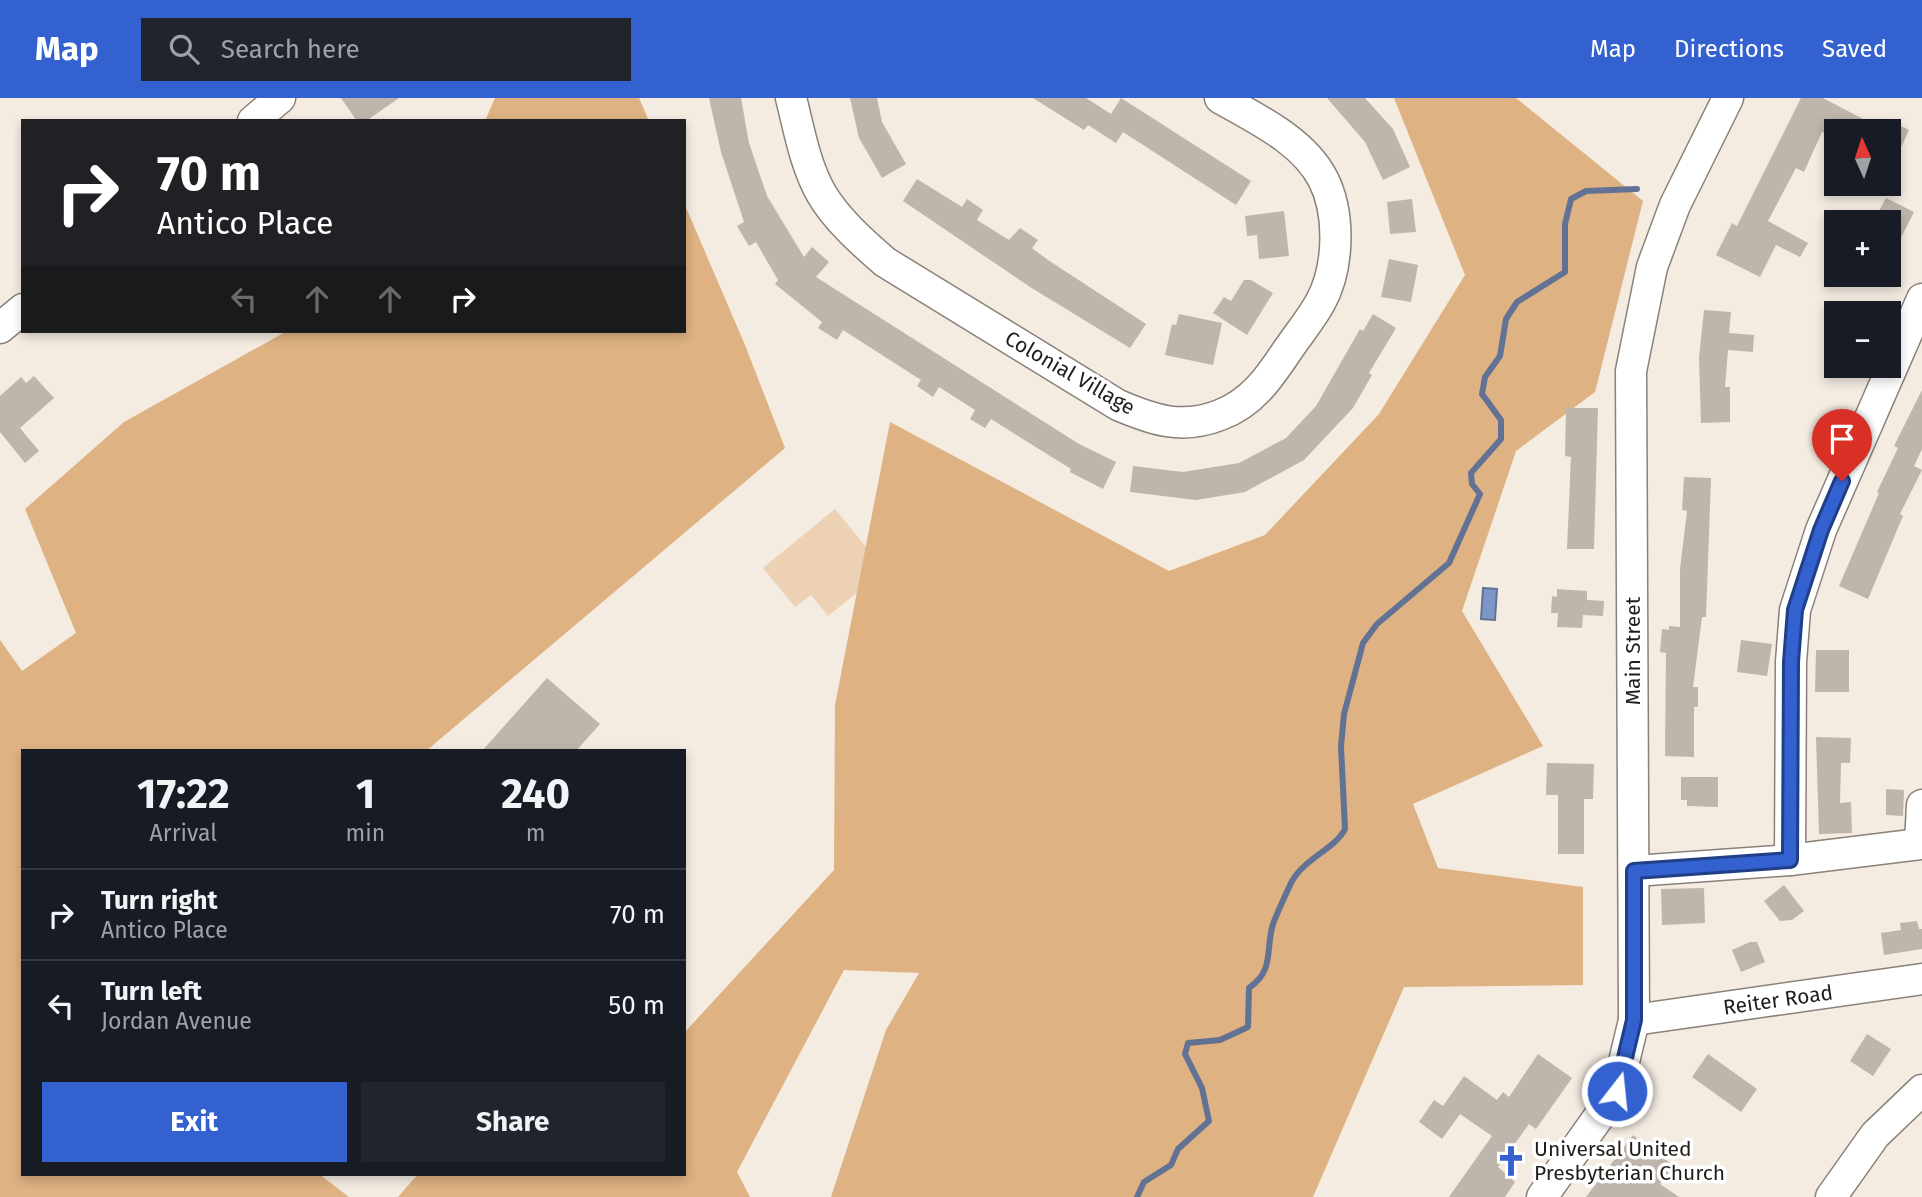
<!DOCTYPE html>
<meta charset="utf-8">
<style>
body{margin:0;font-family:"Fira Sans",sans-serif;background:#20242c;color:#f1f3f6;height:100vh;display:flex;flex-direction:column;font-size:26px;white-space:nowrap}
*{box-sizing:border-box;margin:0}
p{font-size:23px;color:#9ea1a6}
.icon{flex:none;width:38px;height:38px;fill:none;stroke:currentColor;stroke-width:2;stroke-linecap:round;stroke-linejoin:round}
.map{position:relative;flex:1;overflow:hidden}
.side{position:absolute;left:21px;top:651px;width:665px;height:427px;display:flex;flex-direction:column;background:#171b24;border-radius:0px;box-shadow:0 4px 10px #0003}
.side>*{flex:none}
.hud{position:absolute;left:21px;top:21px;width:665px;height:214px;border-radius:0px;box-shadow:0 4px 10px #0003;background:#202124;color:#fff;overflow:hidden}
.needle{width:46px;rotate:357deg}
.tools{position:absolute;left:1824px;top:21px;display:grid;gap:14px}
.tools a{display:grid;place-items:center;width:77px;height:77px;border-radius:0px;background:#171b24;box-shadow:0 4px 10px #0003;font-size:35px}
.pin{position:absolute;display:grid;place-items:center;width:60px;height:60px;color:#fff;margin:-72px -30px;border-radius:50% 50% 50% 0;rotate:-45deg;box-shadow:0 0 7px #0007}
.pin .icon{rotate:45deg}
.me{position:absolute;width:77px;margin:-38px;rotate:16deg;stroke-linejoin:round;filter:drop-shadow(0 0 5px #0008)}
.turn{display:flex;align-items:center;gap:24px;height:147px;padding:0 21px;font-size:32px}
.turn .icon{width:91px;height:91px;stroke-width:2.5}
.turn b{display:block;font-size:49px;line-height:60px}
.lanes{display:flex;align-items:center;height:66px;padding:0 21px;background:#0003;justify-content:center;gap:35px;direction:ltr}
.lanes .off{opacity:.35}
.eta{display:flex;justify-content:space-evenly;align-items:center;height:119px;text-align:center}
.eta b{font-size:42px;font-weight:700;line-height:49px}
.cta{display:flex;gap:14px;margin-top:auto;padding:14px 21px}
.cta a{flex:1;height:80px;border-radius:0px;background:#3361d0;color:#fff;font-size:28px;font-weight:700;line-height:80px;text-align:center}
.cta a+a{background:#20242c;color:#f1f3f6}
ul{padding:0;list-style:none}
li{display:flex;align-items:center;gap:21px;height:91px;padding:0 21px;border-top:2px solid #363941}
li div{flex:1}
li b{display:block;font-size:26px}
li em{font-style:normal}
header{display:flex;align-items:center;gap:42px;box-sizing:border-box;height:98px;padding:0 35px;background:#3361d0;color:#fff}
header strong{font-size:33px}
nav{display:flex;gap:38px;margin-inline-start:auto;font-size:24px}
.search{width:490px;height:63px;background:#20242c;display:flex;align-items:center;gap:18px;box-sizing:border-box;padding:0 24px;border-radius:0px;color:#9ea1a6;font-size:26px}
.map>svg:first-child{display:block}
.green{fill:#ecd1b4}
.forest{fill:#deb282}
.water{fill:#7d96c9;stroke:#617294;stroke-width:2}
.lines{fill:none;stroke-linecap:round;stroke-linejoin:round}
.stream{stroke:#617294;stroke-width:6}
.building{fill:#beb5ac}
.minor-casing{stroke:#8a8178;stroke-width:33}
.minor{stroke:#fff;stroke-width:30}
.route-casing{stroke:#213f87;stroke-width:18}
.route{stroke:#3361d0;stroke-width:12}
.labels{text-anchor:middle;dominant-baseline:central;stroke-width:7;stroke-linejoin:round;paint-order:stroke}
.street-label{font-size:21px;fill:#211e1a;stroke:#fff}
.poi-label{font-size:21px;fill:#211e1a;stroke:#fff;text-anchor:start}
</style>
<header>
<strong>Map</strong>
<div class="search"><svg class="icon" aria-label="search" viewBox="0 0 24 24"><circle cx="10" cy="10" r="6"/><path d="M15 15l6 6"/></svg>Search here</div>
<nav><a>Map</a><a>Directions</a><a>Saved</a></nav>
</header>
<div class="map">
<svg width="1922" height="1099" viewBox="0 0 1922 1099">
<rect width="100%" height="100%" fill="#f4ebe1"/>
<!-- green -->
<polygon class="green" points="835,411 885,472 828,518 811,497 795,509 763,470"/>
<!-- forest -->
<g class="forest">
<polygon points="495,0 639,0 649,23 485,23"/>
<polygon points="1394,0 1516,0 1643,103 1595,294 1516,353 1462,513 1543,648 1413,706 1438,770 1583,789 1583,887 1404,889 1313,1099 831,1099 886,932 919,875 844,872 737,1074 750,1099 398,1099 418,1076 684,1076 684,935 834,772 835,607 890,324 1169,473 1265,437 1379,316 1465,177"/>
<polygon points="684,105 745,247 785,350 426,653 23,653 23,1076 319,1076 349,1099 0,1099 0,542 22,573 76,535 25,411 124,324 287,233 684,233"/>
</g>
<!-- water -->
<polygon class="water" points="1483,490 1497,491 1495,522 1481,521"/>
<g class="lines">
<!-- stream -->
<path class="stream" d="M 1137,1099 L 1144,1084 L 1171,1067 L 1178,1051 L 1209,1023 L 1202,990 L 1185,956 L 1188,945 L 1220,942 L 1248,929 L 1249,890 C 1275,872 1265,852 1273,826 C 1278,813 1285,798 1291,785 C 1303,761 1335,751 1345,731 L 1341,648 L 1344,616 L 1363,545 L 1377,526 L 1449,465 L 1480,396 L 1472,386 L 1471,375 L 1501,341 L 1501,322 L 1482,296 L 1485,279 L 1500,258 L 1506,221 L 1517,204 L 1565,174 L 1565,126 L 1571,101 L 1586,93 L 1637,91"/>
</g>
<!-- building -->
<g class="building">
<polygon points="341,0 399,0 366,23 357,23"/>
<polygon points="709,0 741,0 749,45 767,98 804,159 812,149 829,164 816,179 1079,346 1116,364 1103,391 1070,374 1071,371 991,321 985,330 970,321 975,312 939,289 933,299 917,288 921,282 843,232 837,242 818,230 822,224 775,186 778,182 756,144 749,148 737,128 744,124 721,54"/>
<polygon points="850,0 877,0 882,24 906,66 882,80 859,40"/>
<polygon points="1033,0 1086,0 1111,16 1121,0 1251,83 1236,107 1123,34 1116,45 1088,27 1084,32"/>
<polygon points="1327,0 1365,0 1393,31 1410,69 1383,82 1365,44"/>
<polygon points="1801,0 1823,0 1886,33 1836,33 1836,41 1822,34 1804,74 1796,70 1768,123 1808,145 1800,159 1776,147 1760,179 1716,157 1732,125 1737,128"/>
<polygon points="1888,22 1909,32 1888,77"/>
<polygon points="917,81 962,109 967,101 983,112 977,122 1009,142 1020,130 1038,142 1032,150 1048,162 1146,226 1130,250 1030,189 903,103"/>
<polygon points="1886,100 1914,114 1888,165 1888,124 1873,124"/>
<polygon points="1412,101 1416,134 1390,136 1387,104"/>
<polygon points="1284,113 1289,158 1259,161 1257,137 1247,138 1245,118"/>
<polygon points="1389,161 1418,167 1411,204 1381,199"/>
<polygon points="1244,182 1251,182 1273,195 1247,237 1213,215 1224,199 1231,203"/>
<polygon points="1704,212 1731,214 1729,235 1754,237 1753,254 1728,252 1725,289 1730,289 1730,324 1701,325 1699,260"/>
<polygon points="1179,216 1222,225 1213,267 1165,257 1172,226 1176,227"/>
<polygon points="1373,216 1396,230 1369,275 1372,277 1353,310 1304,362 1245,394 1196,402 1130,394 1133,368 1183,374 1239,365 1286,340 1316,308 1360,231 1363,233"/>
<polygon points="34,278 54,300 20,330 39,353 25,365 0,334 0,298 21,279 26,285"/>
<polygon points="1922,292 1922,351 1914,368 1922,372 1900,416 1903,418 1868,501 1839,488 1879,395 1877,394 1898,350 1894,348"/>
<polygon points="1566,310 1598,310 1594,451 1567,451 1571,359 1565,358"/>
<polygon points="1684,379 1711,380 1706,519 1702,519 1693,589 1698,589 1698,609 1694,609 1694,659 1665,658 1666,555 1660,554 1662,531 1669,532 1669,528 1680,529 1680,471 1687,413 1682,412"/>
<polygon points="1557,491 1587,493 1587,502 1604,503 1603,518 1583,517 1582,530 1557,529 1558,515 1551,515 1552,498 1557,499"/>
<polygon points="1741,542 1772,546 1767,578 1737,574"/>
<polygon points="1816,552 1849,552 1849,594 1815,594"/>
<polygon points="547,580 600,626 576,653 482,653"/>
<polygon points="1816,639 1851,640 1850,665 1841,665 1840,705 1851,704 1852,735 1819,736"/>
<polygon points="1547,665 1594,666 1593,701 1584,701 1584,756 1558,756 1558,697 1546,697"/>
<polygon points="1681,679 1718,679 1718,709 1687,708 1687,702 1681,702"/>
<polygon points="1886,691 1904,692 1903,718 1886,717"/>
<polygon points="1784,787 1804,813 1792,822 1780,823 1764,803"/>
<polygon points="1704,790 1705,825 1662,827 1661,791"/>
<polygon points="1917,823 1919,831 1922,831 1922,851 1884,857 1881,835 1901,832 1900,825"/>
<polygon points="1750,844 1757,844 1765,864 1741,874 1732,852"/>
<polygon points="1867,936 1891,951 1873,978 1850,963"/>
<polygon points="1538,956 1572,980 1536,1031 1529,1026 1498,1069 1515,1084 1505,1099 1449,1099 1492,1038 1460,1016 1442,1041 1419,1024 1434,1002 1443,1008 1464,978 1497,1002 1503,994 1509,999"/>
<polygon points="1708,956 1757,991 1741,1014 1692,979"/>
<polygon points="1633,1037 1674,1068 1660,1086 1679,1099 1586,1099"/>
</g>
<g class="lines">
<defs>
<g id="minor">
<path d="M 791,0 C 799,31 805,67 821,95 C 836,121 862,144 885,164 L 1118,307 C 1153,322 1182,332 1220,317 C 1252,305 1269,280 1287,253 C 1298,237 1311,221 1320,205 C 1339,171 1341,116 1323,81 C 1303,42 1256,21 1220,0"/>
<polyline points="253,23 280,0"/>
<polyline points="0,230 23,211"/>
<polyline points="1790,762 1791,564 1795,512 1821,432 1922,201"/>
<polyline points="1634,773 1790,762 1920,746 1922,707"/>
<polyline points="1634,922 1922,881"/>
<polyline points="1542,1099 1617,993 1634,922 1631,273 1652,169 1675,107 1728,0"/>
<polyline points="1831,1099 1875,1037 1922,992"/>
</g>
</defs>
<!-- minor casing -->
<use href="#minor" class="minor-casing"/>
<!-- minor -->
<use href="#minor" class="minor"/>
</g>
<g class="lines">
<defs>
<polyline id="route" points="1617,993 1634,922 1634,773 1790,762 1791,564 1795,512 1821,432 1842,383"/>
</defs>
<!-- route casing -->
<use href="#route" class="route-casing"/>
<!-- route -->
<use href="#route" class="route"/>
</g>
<!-- icons -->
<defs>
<symbol id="church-bare" viewBox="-9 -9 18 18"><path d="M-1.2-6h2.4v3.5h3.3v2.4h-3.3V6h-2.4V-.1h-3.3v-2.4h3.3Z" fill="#3361d0" stroke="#fff" stroke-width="2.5" paint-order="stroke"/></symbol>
</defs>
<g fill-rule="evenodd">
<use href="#church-bare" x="1489" y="1041" width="44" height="44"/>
</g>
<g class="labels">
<!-- street labels -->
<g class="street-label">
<text transform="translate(1070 275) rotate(30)">Colonial Village</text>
<text transform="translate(1633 553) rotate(-90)">Main Street</text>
<text transform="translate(1778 902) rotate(-8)">Reiter Road</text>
</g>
<!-- poi labels -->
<g class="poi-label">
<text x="1534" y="1051">Universal United<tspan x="1534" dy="24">Presbyterian Church</tspan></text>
</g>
</g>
</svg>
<div class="tools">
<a><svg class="needle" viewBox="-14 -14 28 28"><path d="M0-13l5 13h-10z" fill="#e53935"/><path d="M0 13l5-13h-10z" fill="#9ea1a6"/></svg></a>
<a>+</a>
<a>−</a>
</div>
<div class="pin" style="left:1842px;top:383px;background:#d93025"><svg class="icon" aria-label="arrive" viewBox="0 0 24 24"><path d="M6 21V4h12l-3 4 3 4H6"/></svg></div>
<svg class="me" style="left:1617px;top:993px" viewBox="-20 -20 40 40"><circle r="17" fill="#3361d0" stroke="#fff" stroke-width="3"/><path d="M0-11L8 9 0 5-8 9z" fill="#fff"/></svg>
<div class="hud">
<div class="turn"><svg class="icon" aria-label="right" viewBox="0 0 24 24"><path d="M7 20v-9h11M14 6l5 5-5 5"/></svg><div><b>70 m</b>Antico Place</div></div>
<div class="lanes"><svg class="icon off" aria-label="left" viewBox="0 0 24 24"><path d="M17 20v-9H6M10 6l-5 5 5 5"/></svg><svg class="icon off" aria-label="ahead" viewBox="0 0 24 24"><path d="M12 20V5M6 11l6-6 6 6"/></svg><svg class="icon off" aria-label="ahead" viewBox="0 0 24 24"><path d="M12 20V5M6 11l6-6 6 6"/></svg><svg class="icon" aria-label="right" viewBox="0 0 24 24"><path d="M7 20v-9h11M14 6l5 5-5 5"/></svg></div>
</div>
<section class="side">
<div class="eta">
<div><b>17:22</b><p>Arrival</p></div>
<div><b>1</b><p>min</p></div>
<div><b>240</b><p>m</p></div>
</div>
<ul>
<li><svg class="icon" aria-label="right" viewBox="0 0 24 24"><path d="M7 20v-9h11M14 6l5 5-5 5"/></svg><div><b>Turn right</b><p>Antico Place</p></div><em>70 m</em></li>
<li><svg class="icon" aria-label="left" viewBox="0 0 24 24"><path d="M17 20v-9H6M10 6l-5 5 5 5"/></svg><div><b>Turn left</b><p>Jordan Avenue</p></div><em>50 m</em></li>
</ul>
<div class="cta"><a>Exit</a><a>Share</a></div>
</section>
</div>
